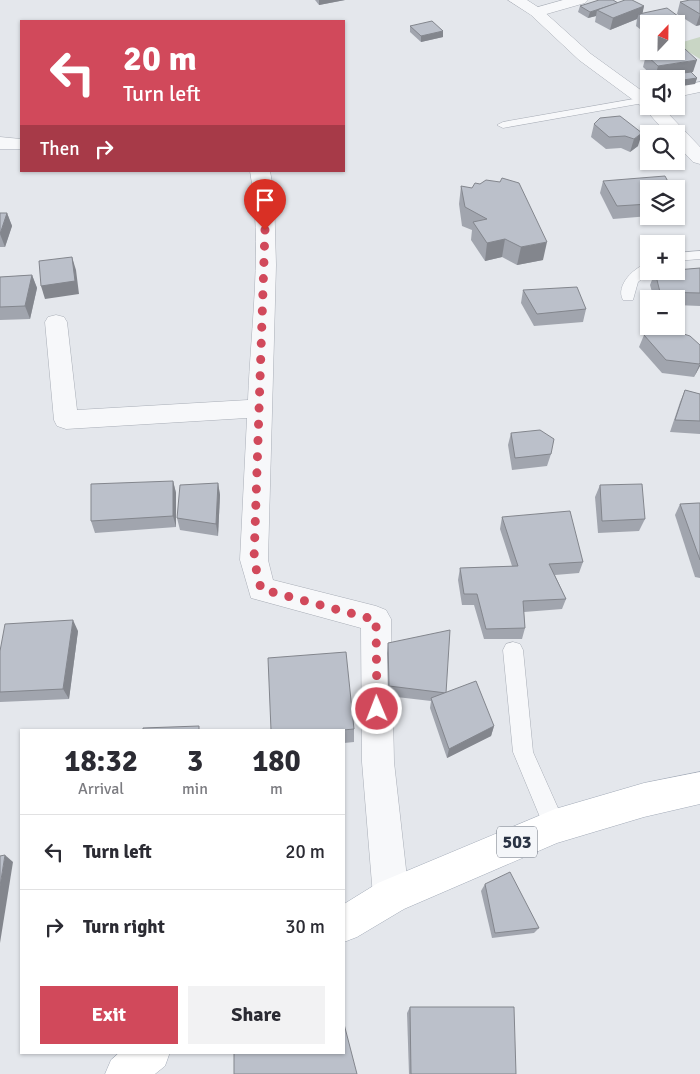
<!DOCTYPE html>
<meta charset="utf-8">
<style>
body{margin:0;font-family:Signika,sans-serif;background:#f2f2f3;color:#2b2b33;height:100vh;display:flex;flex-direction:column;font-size:19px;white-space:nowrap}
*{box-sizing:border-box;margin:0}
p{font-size:16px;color:#7c7c81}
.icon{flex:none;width:28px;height:28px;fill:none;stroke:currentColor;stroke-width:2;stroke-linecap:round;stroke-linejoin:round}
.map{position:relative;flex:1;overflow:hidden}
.panel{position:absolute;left:20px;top:729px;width:325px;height:325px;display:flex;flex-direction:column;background:#fff;border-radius:0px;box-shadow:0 1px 4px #0004}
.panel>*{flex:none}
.banner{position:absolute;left:20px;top:20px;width:325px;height:152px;border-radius:0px;box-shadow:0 1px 4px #0004;background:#d1495b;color:#fff;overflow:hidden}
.needle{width:32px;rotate:22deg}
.controls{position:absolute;left:640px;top:15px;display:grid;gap:10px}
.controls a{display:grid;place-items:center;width:45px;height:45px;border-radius:0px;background:#fff;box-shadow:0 1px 4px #0004;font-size:25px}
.pin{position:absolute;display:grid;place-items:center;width:42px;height:42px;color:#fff;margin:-51px -21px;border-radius:50% 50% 50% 0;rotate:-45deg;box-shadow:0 0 5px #0007}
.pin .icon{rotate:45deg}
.me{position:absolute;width:55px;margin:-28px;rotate:359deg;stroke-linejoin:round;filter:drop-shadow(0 0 4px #0008)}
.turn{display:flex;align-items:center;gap:18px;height:105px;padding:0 20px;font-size:22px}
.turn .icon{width:65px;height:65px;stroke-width:2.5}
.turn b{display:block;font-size:35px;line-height:42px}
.then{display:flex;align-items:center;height:48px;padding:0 20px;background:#0003;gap:10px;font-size:19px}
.eta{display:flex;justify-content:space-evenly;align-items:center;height:85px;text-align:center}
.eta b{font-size:30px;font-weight:800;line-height:35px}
.primary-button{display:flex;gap:10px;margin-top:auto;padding:10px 20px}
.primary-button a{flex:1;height:58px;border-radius:0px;background:#d1495b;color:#fff;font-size:20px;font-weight:800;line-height:58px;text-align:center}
.primary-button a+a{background:#f2f2f3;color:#2b2b33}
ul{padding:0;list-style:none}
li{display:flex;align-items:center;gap:15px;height:75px;padding:0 20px;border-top:1px solid #e1e1e2}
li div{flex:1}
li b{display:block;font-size:19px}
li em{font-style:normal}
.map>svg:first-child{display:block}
.green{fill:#c9d6c5}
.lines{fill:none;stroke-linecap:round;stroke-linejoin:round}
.service-casing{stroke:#a9aeb7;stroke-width:1}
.minor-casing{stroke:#a9aeb7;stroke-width:1}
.tertiary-casing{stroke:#a9aeb7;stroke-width:1}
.primary-casing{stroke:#a3abb8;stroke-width:1}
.service{fill:#f7f8fa;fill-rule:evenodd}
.minor{fill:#f7f8fa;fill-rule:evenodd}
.tertiary{fill:#f7f8fa;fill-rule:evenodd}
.primary{fill:#fff;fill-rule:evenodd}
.wall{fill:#a1a5ae}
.shaded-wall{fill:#83868d}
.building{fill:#bbc0ca;stroke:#83868d}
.route{stroke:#d1495b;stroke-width:9;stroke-dasharray:0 16.2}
.labels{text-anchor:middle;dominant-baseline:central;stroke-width:4.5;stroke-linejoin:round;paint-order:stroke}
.shield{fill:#f4f6f9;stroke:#676e7b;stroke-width:1}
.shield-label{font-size:18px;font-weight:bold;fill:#2b3445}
</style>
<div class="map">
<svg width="700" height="1074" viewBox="0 0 700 1074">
<rect width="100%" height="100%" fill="#e4e7ec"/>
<!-- green -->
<polygon class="green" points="700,37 700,59 676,44"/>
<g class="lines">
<defs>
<g id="service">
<polygon points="645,97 649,98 649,102 503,128 497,125 503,122"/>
<polygon points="700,251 700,259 676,261 676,253"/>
<path d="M 649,263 L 649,271 L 652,271 L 638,282 L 633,300 L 623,300 C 615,285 635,266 649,263 Z"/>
<polygon points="513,642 520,644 523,650 533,752 566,826 563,834 555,837 547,834 513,752 503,650 506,644"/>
</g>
<g id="minor">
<polygon points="563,0 588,0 585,3 536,17 528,12 531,9"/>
<polygon points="700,82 700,92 676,97 676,87"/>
<polygon points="0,137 21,139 21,149 0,149"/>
<path d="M 250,171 L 270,171 L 274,194 L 276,265 L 268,560 L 273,580 L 376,606 L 386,610 L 391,619 L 394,762 L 409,896 L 404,909 L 391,914 L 378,909 L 373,896 L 362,762 L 361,628 L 251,598 L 240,560 L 247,418 L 66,429 L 57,426 L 54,420 L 45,322 L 48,317 L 56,315 L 64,317 L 67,322 L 77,410 L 248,400 C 251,325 263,245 250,171 Z"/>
</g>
<polygon id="tertiary" points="508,0 527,0 541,9 591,54 649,96 649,106 661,106 700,147 700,164 693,162 676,144 676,134 667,134 644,108 579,60 531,15"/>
<g id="primary">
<polygon points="700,772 700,804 644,817 557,843 404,909 357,937 344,942 344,904 378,883 555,809 644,783"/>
<polygon points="120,1052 170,1052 165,1066 155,1074 105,1074 111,1060"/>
</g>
</defs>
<!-- service casing -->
<use href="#service" class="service-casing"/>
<!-- minor casing -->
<use href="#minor" class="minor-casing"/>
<!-- tertiary casing -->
<use href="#tertiary" class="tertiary-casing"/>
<!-- primary casing -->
<use href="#primary" class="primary-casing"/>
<!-- service -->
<use href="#service" class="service"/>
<!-- minor -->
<use href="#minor" class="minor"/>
<!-- tertiary -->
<use href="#tertiary" class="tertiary"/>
<!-- primary -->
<use href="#primary" class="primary"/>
</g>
<!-- wall -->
<g class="wall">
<polygon points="315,0 345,0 319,5"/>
<polygon points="700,0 700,25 696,26 677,14 680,2"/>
<polygon points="618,3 644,6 642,13 682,19 676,37 676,24 649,24 649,36 636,26 637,19 610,30 595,22 596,16 588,18 578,12 580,6"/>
<polygon points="410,26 443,31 443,37 421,42 410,32"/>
<polygon points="646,55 693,72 691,72 697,78 695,84 676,79 668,79 669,76 655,78 643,67"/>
<polygon points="620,116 638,146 630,152 621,148 606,149 591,137 594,124"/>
<polygon points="603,181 649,189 649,216 650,216 613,219 600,193"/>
<polygon points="461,186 543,260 517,265 502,257 485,261 471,240 472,230 462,226 459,204"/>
<polygon points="676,196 680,202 676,211"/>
<polygon points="0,213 7,213 12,226 5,247 0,247"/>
<polygon points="700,268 700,306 676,305 676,299 654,299 650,285 655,272"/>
<polygon points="32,275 37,288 30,319 0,320 0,277"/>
<polygon points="523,290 586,309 583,322 534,326 521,303"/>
<polygon points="644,335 690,336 700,366 694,377 662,373 639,347"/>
<polygon points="685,390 700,394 700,434 670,432 680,402"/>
<polygon points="511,433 551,454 547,466 512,470 508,445"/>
<polygon points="173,481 176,493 176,527 95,533 91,521"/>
<polygon points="218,483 220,495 218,536 180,530 177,518"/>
<polygon points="600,485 645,519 639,531 598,533 595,497"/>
<polygon points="700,503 700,578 695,577 675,515 680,504"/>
<polygon points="502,517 583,562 579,573 555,575 566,599 562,609 524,612 525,628 522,639 484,639 474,605 462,605 458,580 460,568 512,566 500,529"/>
<polygon points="78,631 69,699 0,702 0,651"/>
<polygon points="388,643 446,693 494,726 491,736 447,758 430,708 431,701 388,696 387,653"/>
<polygon points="354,729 354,742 344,743 344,730"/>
<polygon points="485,884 539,928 534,933 492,938 481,891"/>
<polygon points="410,1007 516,1074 409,1074 407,1013"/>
</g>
<!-- shaded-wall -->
<g class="shaded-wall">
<polygon points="319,0 345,0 319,5"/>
<polygon points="619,3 597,10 596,16 588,18 590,12"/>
<polygon points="644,6 642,16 639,14 637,19 610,30 613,18"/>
<polygon points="700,14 700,25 696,26"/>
<polygon points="682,19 678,31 676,32 676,24 659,24"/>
<polygon points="443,31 443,37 421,42 421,36"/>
<polygon points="683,36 681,42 676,43 676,37"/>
<polygon points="697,60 693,72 670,76 669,75 669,76 655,78 658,66"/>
<polygon points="697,78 695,84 676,87 676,81"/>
<polygon points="642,133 638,146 630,152 634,139"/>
<polygon points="7,213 12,226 5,247 0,234"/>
<polygon points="505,239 502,257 485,261 487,243"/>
<polygon points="547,242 543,260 517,265 521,247"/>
<polygon points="72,257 76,270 79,294 45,299 41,286"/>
<polygon points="32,275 37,288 30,319 25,306"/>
<polygon points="700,363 700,366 694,377"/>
<polygon points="173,481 176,493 176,527 173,516"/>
<polygon points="218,483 220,495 218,536 216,524"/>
<polygon points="73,620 78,631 69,699 63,689"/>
<polygon points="494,726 491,736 447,758 449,749"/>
<polygon points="5,855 13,862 0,943 0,886"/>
</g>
<!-- building -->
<g class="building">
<polygon points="599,0 613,0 618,3 590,12 580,6"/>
<polygon points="625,0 632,0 644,6 613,18 597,10"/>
<polygon points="690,0 700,0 700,14 680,2"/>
<polygon points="667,8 682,19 659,24 652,24 639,14"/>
<polygon points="432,21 443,31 421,36 410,26"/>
<polygon points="676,31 683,36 676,37"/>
<polygon points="685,49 697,60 658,66 646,55 669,51 676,51 676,50"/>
<polygon points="691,72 697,78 676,81 676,79 673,79 669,75"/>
<polygon points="620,116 642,133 634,139 625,136 609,137 594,124 600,118"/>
<polygon points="665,176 672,189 649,189 649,204 617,206 603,181"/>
<polygon points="502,178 519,183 547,242 521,247 505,239 487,243 473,222 487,219 465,207 461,186 472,188 475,183 480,184 486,180 500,182"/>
<polygon points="676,196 680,202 676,202"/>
<polygon points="0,213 7,213 0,234"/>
<polygon points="72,257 75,281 41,286 39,261"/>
<polygon points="700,268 700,293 660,292 655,272 676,271 676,270"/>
<polygon points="32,275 25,306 0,307 0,277"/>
<polygon points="577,287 586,309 537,314 523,290"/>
<polygon points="656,326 659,326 690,336 700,345 700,363 699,364 666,360 644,335"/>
<polygon points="685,390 700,394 700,421 675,420"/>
<polygon points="540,430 554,439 551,454 515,458 511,433"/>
<polygon points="173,481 173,516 91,521 91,484"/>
<polygon points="218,483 216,524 177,518 180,485"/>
<polygon points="642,484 645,519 602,521 600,485"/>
<polygon points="698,503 700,503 700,560 680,504"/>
<polygon points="570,511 583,562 549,564 566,599 523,601 525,628 486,629 477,594 464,594 460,568 518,566 502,517"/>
<polygon points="73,620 63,689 0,692 0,651 5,624"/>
<polygon points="450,630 446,693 389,686 388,643"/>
<polygon points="346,652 354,729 343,730 271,730 268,658"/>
<polygon points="476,681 494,726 449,749 431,698"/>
<polygon points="199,726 199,730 143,730 143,728"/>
<polygon points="5,855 0,886 0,856"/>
<polygon points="510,872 539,928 495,933 485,884"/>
<polygon points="410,1007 514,1007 516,1074 411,1074"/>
<polygon points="344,1024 357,1074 234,1074 234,1052 344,1052"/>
</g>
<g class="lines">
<!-- route -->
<polyline class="route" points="265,230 254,560 261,589 376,620 377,709"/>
</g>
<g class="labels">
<!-- shield labels -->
<rect class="shield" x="497" y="826.5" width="40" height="31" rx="4"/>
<g class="shield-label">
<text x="517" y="842">503</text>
</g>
</g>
</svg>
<div class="controls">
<a><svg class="needle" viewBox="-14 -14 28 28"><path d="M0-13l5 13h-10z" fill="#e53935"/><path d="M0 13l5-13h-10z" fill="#7c7c81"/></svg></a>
<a><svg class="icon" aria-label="sound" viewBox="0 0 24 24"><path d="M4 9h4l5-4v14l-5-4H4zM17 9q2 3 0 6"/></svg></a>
<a><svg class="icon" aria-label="search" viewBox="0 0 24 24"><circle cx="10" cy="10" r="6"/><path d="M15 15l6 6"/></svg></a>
<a><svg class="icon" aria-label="layers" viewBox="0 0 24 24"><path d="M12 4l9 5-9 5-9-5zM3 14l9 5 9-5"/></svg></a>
<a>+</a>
<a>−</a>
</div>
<div class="pin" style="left:265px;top:230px;background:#d93025"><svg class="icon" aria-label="arrive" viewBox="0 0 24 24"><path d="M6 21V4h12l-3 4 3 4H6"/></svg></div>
<svg class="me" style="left:377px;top:709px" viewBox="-20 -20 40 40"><circle r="17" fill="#d1495b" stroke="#fff" stroke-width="3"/><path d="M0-11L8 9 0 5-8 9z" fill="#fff"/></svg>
<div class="banner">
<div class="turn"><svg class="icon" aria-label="left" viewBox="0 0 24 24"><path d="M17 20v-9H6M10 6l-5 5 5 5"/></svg><div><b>20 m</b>Turn left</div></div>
<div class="then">Then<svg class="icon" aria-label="right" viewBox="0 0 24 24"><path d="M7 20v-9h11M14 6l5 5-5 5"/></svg></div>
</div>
<section class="panel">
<div class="eta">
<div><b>18:32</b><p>Arrival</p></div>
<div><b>3</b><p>min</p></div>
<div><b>180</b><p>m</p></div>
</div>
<ul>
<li><svg class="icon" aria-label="left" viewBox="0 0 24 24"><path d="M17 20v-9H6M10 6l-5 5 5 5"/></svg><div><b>Turn left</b></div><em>20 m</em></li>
<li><svg class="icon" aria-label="right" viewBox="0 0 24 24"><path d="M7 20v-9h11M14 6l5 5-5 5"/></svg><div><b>Turn right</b></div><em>30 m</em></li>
</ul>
<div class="primary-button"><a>Exit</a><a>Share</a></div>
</section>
</div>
